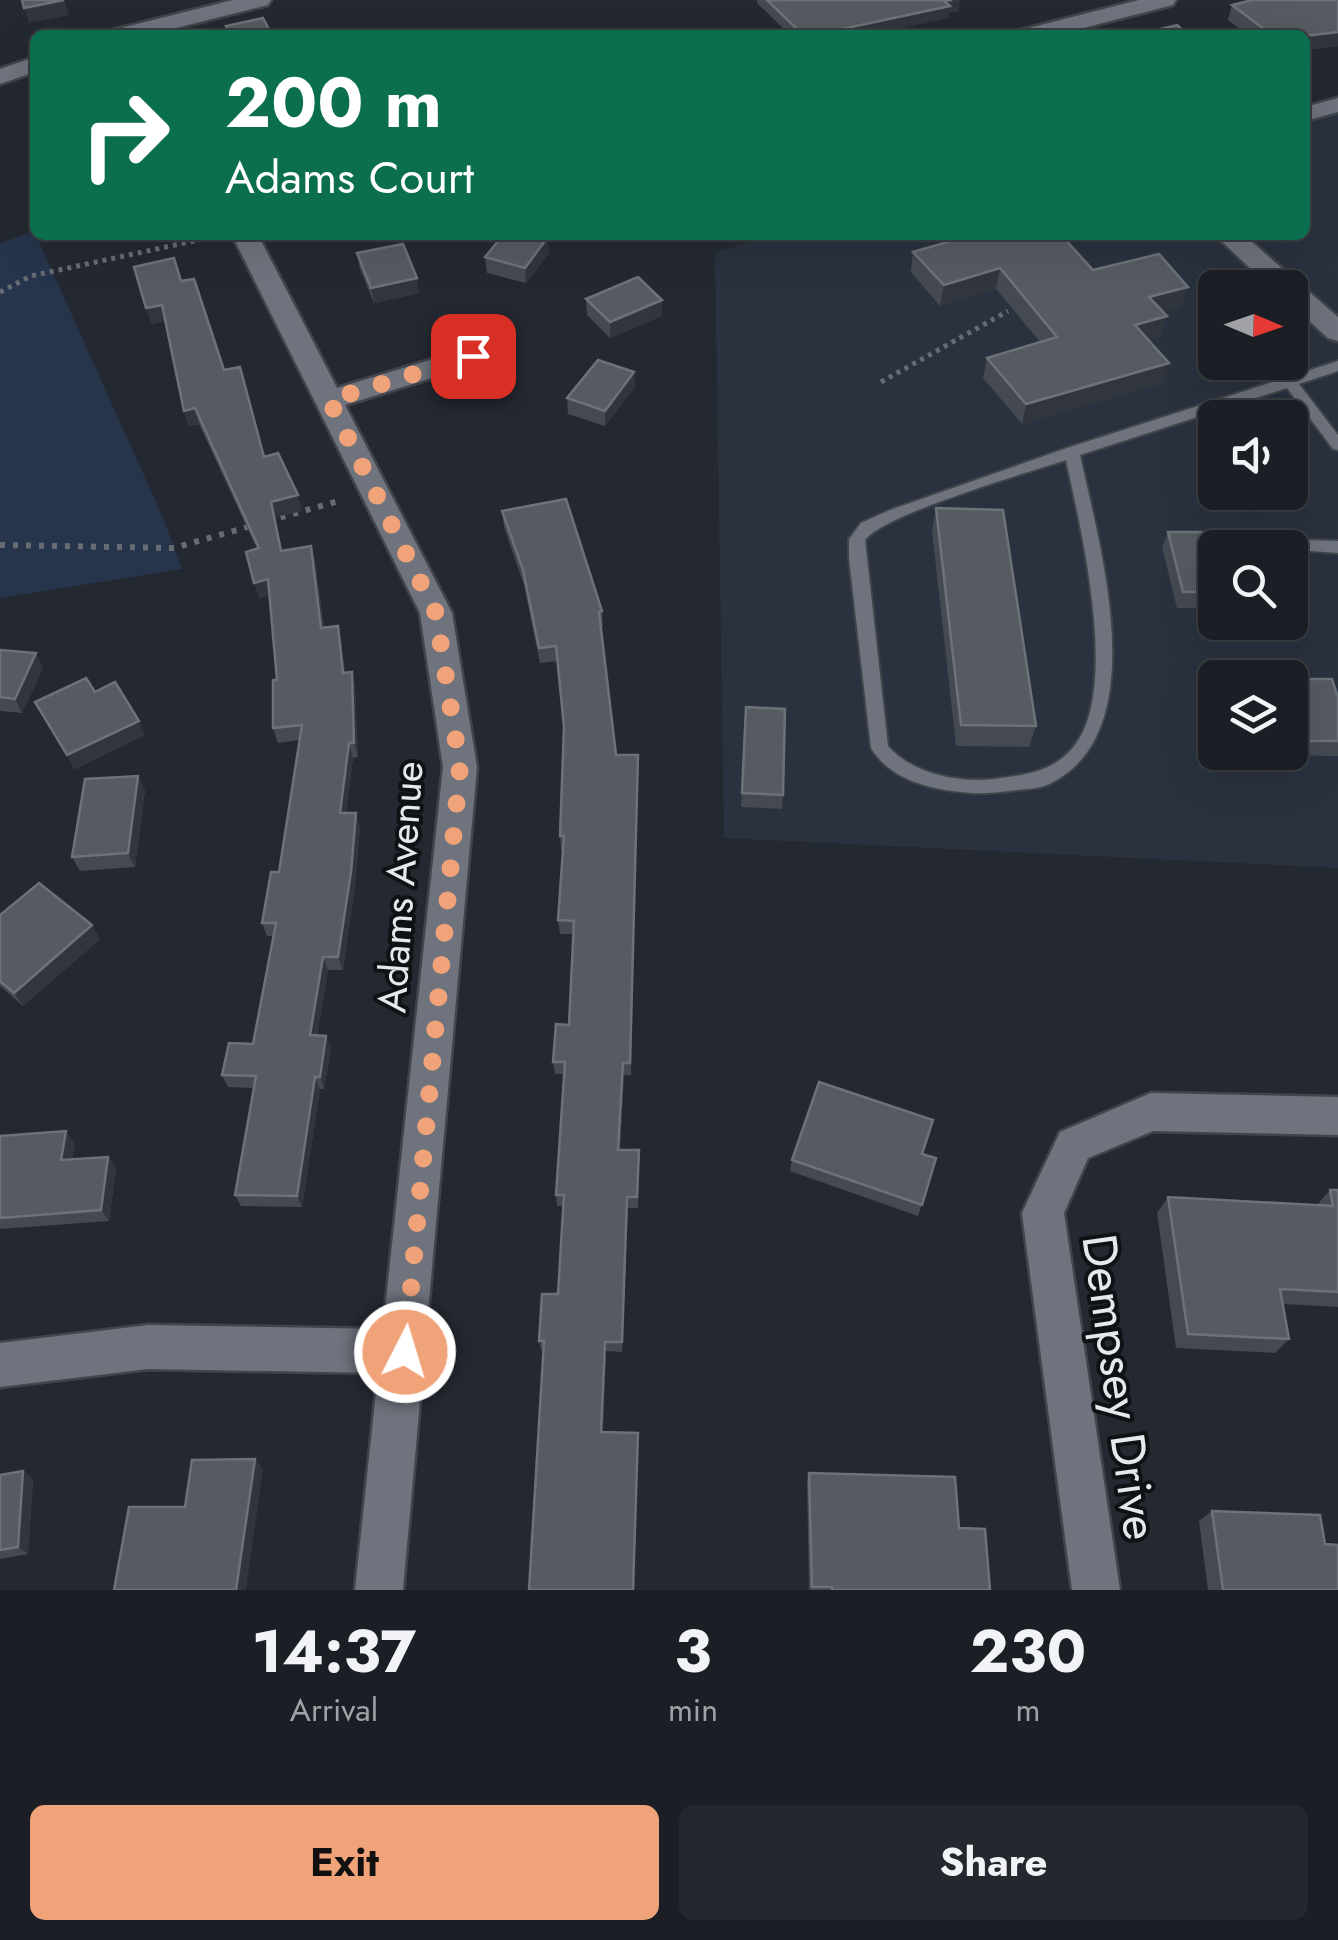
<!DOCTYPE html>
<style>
body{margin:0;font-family:Jost,sans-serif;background:#24272d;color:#f1f3f6;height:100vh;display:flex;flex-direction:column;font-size:38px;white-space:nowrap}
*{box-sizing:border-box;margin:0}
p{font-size:32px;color:#a0a2a7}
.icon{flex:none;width:55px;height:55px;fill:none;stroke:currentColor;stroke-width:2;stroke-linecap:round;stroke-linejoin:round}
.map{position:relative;height:1590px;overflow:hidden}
.panel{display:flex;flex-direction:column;background:#1b1f25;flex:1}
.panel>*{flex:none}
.guide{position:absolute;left:30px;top:30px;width:1280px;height:210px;border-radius:15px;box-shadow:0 10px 40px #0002,0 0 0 2px #393d42;background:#0b6e4f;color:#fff;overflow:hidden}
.needle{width:65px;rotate:92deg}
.tools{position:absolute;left:1198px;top:270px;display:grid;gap:20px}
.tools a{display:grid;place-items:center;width:110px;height:110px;border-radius:15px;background:#1b1f25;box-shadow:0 10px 40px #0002,0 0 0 2px #393d42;font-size:50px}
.pin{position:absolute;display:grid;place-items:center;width:85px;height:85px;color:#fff;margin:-42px;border-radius:20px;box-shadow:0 5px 15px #0006}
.me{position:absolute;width:110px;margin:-55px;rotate:5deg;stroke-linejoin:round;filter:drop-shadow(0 0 8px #0008)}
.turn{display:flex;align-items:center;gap:35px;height:210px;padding:0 30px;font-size:45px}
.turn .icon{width:130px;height:130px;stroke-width:2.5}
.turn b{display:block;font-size:70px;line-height:85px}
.eta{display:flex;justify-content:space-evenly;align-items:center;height:170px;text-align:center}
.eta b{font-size:60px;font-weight:700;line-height:70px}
.primary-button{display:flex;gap:20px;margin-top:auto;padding:20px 30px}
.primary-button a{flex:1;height:115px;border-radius:15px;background:#f0a278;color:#111;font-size:40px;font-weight:700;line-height:115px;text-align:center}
.primary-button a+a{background:#24272d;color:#f1f3f6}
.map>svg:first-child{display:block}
.built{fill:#2a323f;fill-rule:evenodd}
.green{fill:#26354c}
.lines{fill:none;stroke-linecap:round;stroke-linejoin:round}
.lane-casing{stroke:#41454b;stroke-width:4}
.street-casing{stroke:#41454b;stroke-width:5}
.path-far1{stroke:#676c73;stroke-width:5;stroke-dasharray:4 5;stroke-linecap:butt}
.path{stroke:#676c73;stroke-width:6;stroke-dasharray:5 8;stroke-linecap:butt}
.lane{fill:#6e737d;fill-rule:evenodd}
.street{fill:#6e737d;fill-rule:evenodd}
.wall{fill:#454a52}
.shaded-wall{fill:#31363e}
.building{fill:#565b62;stroke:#6d7178;stroke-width:2.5}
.route{stroke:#f0a278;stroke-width:18;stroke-dasharray:0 32.4}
.labels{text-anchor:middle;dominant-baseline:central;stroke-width:8;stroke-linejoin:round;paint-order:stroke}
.street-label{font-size:40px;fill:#e5e8ed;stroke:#0f1215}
.near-street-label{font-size:48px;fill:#e5e8ed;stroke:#0f1215}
</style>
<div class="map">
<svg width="1338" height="1590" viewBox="0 0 1338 1590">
<rect width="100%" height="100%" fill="#242931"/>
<!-- built -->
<g class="built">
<polygon points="1338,109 1338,321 1239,235 1305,235 1305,118"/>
<path d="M 773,235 L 1220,235 L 1282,287 L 1215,288 L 1215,362 L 1290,362 L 1290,294 L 1338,334 L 1338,868 L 724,838 L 715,252 ZM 1215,418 L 1290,418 L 1290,492 L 1215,492 ZM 1215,548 L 1290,548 L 1290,622 L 1215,622 ZM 1215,678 L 1290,678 L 1290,752 L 1215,752 Z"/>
</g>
<!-- green -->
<polygon class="green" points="34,231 164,520 182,569 0,598 0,244"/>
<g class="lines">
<defs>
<g id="lane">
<path d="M 1338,361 L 1338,371 L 1299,384 L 1338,435 L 1338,450 L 1333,449 L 1287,388 L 1080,455 C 1099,545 1157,735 1047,785 C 1038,789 1026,789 1017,790 C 1001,792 987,794 971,793 C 934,790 892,782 871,748 L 849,558 L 849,539 L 861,523 L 890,510 L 1067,448 ZM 1066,460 C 1080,526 1123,697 1070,751 C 1049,773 1023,775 994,779 C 957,783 913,774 888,746 L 865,540 C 884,514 1027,473 1066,460 Z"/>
<polygon points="1275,539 1338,541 1338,553 1269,548 1270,541"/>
</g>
<g id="street">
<polygon points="233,0 271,0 268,5 148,35 110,35 113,30"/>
<polygon points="1139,0 1176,0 1173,5 1056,35 1018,35 1021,30"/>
<polygon points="35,57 35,72 0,84 0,69"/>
<polygon points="1338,98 1338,112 1305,121 1305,107"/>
<polygon points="232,235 258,235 337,388 473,347 487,356 483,362 345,405 452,613 477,767 403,1590 355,1590 378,1373 148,1369 0,1387 0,1343 148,1325 383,1329 443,767 420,613"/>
<polygon points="1215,235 1244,235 1338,317 1338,341 1328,338 1290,304 1290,288 1271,288"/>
<polygon points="1151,1093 1338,1097 1338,1135 1153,1131 1088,1158 1064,1213 1120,1590 1072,1590 1022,1213 1060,1132"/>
</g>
</defs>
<!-- lane casing -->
<use href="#lane" class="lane-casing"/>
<!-- street casing -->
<use href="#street" class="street-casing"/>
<!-- path-far1 -->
<g class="path-far1">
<polyline points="0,292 31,276 217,236"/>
<polyline points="881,382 1008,311"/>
</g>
<!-- path -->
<g class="path">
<polyline points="268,521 342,500"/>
<polyline points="0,545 174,548 251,526"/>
</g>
<!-- lane -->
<use href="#lane" class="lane"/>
<!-- street -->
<use href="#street" class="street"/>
</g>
<!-- wall -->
<g class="wall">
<polygon points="757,0 960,0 958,11 949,12 948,18 868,35 790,35 757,3"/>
<polygon points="1232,5 1338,46 1305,50 1305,35 1248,35 1228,20"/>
<polygon points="956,235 1061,235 1093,270 1188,287 1182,307 1163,312 1167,316 1160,336 1149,339 1163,383 1022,424 983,378 987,358 1040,342 996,289 940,306 911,272 913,252 959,239"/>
<polygon points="357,253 419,293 374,303 360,269"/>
<polygon points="549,253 526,283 487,273 485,257"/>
<polygon points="181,281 264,457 302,511 275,517 282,551 311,546 315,561 324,628 341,641 345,672 352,672 355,687 358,757 353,758 346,813 360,827 355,886 343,970 328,970 317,1035 331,1048 324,1089 320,1089 302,1207 241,1206 235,1195 254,1088 228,1087 222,1075 253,1044 274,936 267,936 262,923 279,872 300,740 278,743 273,728 277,680 269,595 259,598 257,549 199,424 189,426 184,411 166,321 151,324"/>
<polygon points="586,299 662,300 662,316 610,338 587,315"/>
<polygon points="634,372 635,387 605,426 568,414 567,398"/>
<polygon points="936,508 1036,726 1029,747 956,746 932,531"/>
<polygon points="502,511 602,611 603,626 600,627 616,755 638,755 631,1075 624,1075 620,1150 639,1161 638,1208 628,1208 622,1352 606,1351 603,1432 634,1590 544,1350 541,1350 539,1341 558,1294 563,1206 557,1206 556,1195 564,1074 555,1074 553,1062 569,1025 573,934 560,934 558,920 563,850 561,850 560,836 564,728 558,661 540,663 524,585 504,527"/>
<polygon points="1168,532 1215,548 1215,608 1177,608 1162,547"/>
<polygon points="0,650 43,668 22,713 0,711"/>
<polygon points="1290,679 1338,698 1338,756 1270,755 1270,752 1290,752"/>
<polygon points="746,707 783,795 782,809 741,807"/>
<polygon points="145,790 135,867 80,871 72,857"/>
<polygon points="0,915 100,939 23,1006 0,986"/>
<polygon points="0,1136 75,1143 72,1160 108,1157 116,1168 109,1221 0,1229"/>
<polygon points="936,1158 918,1216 790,1171 792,1160"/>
<polygon points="1330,1190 1338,1190 1338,1307 1283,1304 1289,1339 1275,1353 1176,1348 1157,1213 1168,1197 1317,1205"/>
<polygon points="23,1471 33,1479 28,1554 0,1559 0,1475"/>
<polygon points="809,1473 959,1528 990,1590 809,1590 807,1481"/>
<polygon points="1212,1511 1325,1544 1338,1590 1208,1590 1199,1521"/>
</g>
<!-- shaded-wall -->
<g class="shaded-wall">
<polygon points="64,0 69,15 29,23 24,8"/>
<polygon points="960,0 958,11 949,12 948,18 868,35 814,35 944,1"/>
<polygon points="1338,32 1338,46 1305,50 1305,36"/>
<polygon points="548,237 549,253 526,283 525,268"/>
<polygon points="1000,268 996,289 940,306 944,285"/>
<polygon points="417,278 419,293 374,303 371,288"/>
<polygon points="1188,287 1182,307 1143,317 1149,297"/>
<polygon points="662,300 662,316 610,338 610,322"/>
<polygon points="162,305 167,321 151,324 146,308"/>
<polygon points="1167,316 1160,336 1130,345 1135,325"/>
<polygon points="1169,363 1163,383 1022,424 1026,404"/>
<polygon points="634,372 635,387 605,426 605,411"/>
<polygon points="195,408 199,424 189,426 184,411"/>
<polygon points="298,495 302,511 275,517 285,567 271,502"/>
<polygon points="311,546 315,561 325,643 321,628"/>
<polygon points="268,579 273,595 259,598 254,583"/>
<polygon points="338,626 341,641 347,688 343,673"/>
<polygon points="36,653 43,668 22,713 15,699"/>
<polygon points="352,672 355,687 358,757 354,743"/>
<polygon points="139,721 145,735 74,770 67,755"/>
<polygon points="349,743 353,758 344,827 340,813"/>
<polygon points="138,776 145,790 135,867 128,853"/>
<polygon points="356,813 360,827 355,886 343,970 338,957"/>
<polygon points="92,925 100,939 23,1006 14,993"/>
<polygon points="323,957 328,970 315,1048 310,1035"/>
<polygon points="326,1036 331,1048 324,1089 320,1077"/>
<polygon points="623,1063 624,1075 619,1161 618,1150"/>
<polygon points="315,1077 320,1089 302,1207 297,1196"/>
<polygon points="66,1131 75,1143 70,1172 61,1160"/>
<polygon points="108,1157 116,1168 109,1221 101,1210"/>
<polygon points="627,1197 628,1208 622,1352 622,1342"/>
<polygon points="605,1342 606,1351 602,1440 601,1432"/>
<polygon points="255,1459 263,1469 246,1590 236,1590"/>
<polygon points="23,1471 33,1479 28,1554 18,1547"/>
</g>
<!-- building -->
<g class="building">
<polygon points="22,0 64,0 24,8"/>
<polygon points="767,0 952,0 944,1 950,6 814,35 803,35"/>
<polygon points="1252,0 1338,0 1338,32 1305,36 1272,35 1232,5"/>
<polygon points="263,18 272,35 231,35 226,26"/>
<polygon points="1177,25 1188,35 1135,35"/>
<polygon points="503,235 540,235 548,237 525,268 485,257"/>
<polygon points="972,235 1061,235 1093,270 1159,254 1188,287 1149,297 1167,316 1135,325 1169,363 1026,404 987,358 1057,337 1000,268 944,285 913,252"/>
<polygon points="403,244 417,278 371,288 357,253"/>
<polygon points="174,258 181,281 194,279 224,370 240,367 264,457 278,453 298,495 271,502 281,551 311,546 321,628 338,626 343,673 352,672 354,743 349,743 340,813 356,813 351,872 338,957 323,957 310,1035 326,1036 320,1077 315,1077 297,1196 235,1195 256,1076 222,1075 229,1043 253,1044 276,923 262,923 271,872 279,872 302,725 273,728 273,680 277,680 268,579 254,583 246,552 259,548 195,408 184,411 162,305 146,308 134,267"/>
<polygon points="638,277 662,300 610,322 586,299"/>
<polygon points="598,360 634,372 605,411 567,398"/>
<polygon points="566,499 602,611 599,612 616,755 638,755 630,1063 623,1063 618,1150 639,1150 637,1197 627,1197 622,1342 605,1342 601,1432 638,1433 633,1590 529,1590 544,1341 539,1341 542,1294 558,1294 564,1195 556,1195 565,1062 553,1062 556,1024 569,1025 574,921 558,920 564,836 560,836 564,727 556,646 539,648 523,570 502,511"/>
<polygon points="936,508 1003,510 1036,726 961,725"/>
<polygon points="1168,532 1218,532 1223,548 1215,548 1215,592 1183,592"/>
<polygon points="0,650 36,653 15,699 0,697"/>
<polygon points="86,678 95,692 115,682 139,721 67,755 35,702"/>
<polygon points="1290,679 1332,679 1338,698 1338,741 1290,741"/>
<polygon points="746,707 785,709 783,795 742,793"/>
<polygon points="138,776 128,853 72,857 85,779"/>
<polygon points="39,883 92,925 14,993 0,981 0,915"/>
<polygon points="819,1082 933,1120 922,1154 936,1158 922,1205 792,1160"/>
<polygon points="66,1131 61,1160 108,1157 101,1210 0,1218 0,1136"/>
<polygon points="1330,1190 1338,1190 1338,1292 1280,1289 1289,1339 1188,1334 1168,1197 1333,1206"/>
<polygon points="255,1459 236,1590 114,1590 129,1507 185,1507 192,1460"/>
<polygon points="23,1471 18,1547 0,1550 0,1475"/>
<polygon points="809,1473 955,1477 959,1528 985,1529 990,1590 832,1590 832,1587 812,1587"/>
<polygon points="1212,1511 1320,1515 1325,1544 1338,1545 1338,1590 1223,1590"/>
</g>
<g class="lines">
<!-- route -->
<polyline class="route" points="405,1352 460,767 436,613 329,400 473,356"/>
</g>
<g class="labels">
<!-- street labels -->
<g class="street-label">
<text transform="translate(400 887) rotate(-86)">Adams Avenue</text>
</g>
<!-- near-street labels -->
<g class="near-street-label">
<text transform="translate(1120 1387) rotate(82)">Dempsey Drive</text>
</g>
</g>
</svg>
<div class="tools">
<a><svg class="needle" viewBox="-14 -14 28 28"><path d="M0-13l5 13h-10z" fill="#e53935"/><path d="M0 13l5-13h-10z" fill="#a0a2a7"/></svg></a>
<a><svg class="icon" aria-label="sound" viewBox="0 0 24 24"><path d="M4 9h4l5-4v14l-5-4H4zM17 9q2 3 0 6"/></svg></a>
<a><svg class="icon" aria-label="search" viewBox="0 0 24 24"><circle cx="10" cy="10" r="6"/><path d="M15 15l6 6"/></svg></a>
<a><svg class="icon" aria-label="layers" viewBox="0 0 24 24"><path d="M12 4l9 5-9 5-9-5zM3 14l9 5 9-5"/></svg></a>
</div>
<div class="pin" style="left:473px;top:356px;background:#d93025"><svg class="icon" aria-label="arrive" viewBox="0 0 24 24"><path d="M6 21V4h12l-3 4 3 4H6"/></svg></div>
<svg class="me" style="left:405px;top:1352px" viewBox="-20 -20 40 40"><circle r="17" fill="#f0a278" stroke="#fff" stroke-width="3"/><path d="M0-11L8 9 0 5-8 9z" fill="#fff"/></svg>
<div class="guide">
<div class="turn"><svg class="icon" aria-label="right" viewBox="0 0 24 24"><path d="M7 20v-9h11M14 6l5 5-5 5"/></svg><div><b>200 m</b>Adams Court</div></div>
</div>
</div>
<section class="panel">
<div class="eta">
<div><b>14:37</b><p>Arrival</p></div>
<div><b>3</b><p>min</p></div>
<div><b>230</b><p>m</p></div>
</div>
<div class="primary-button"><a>Exit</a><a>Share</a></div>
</section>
